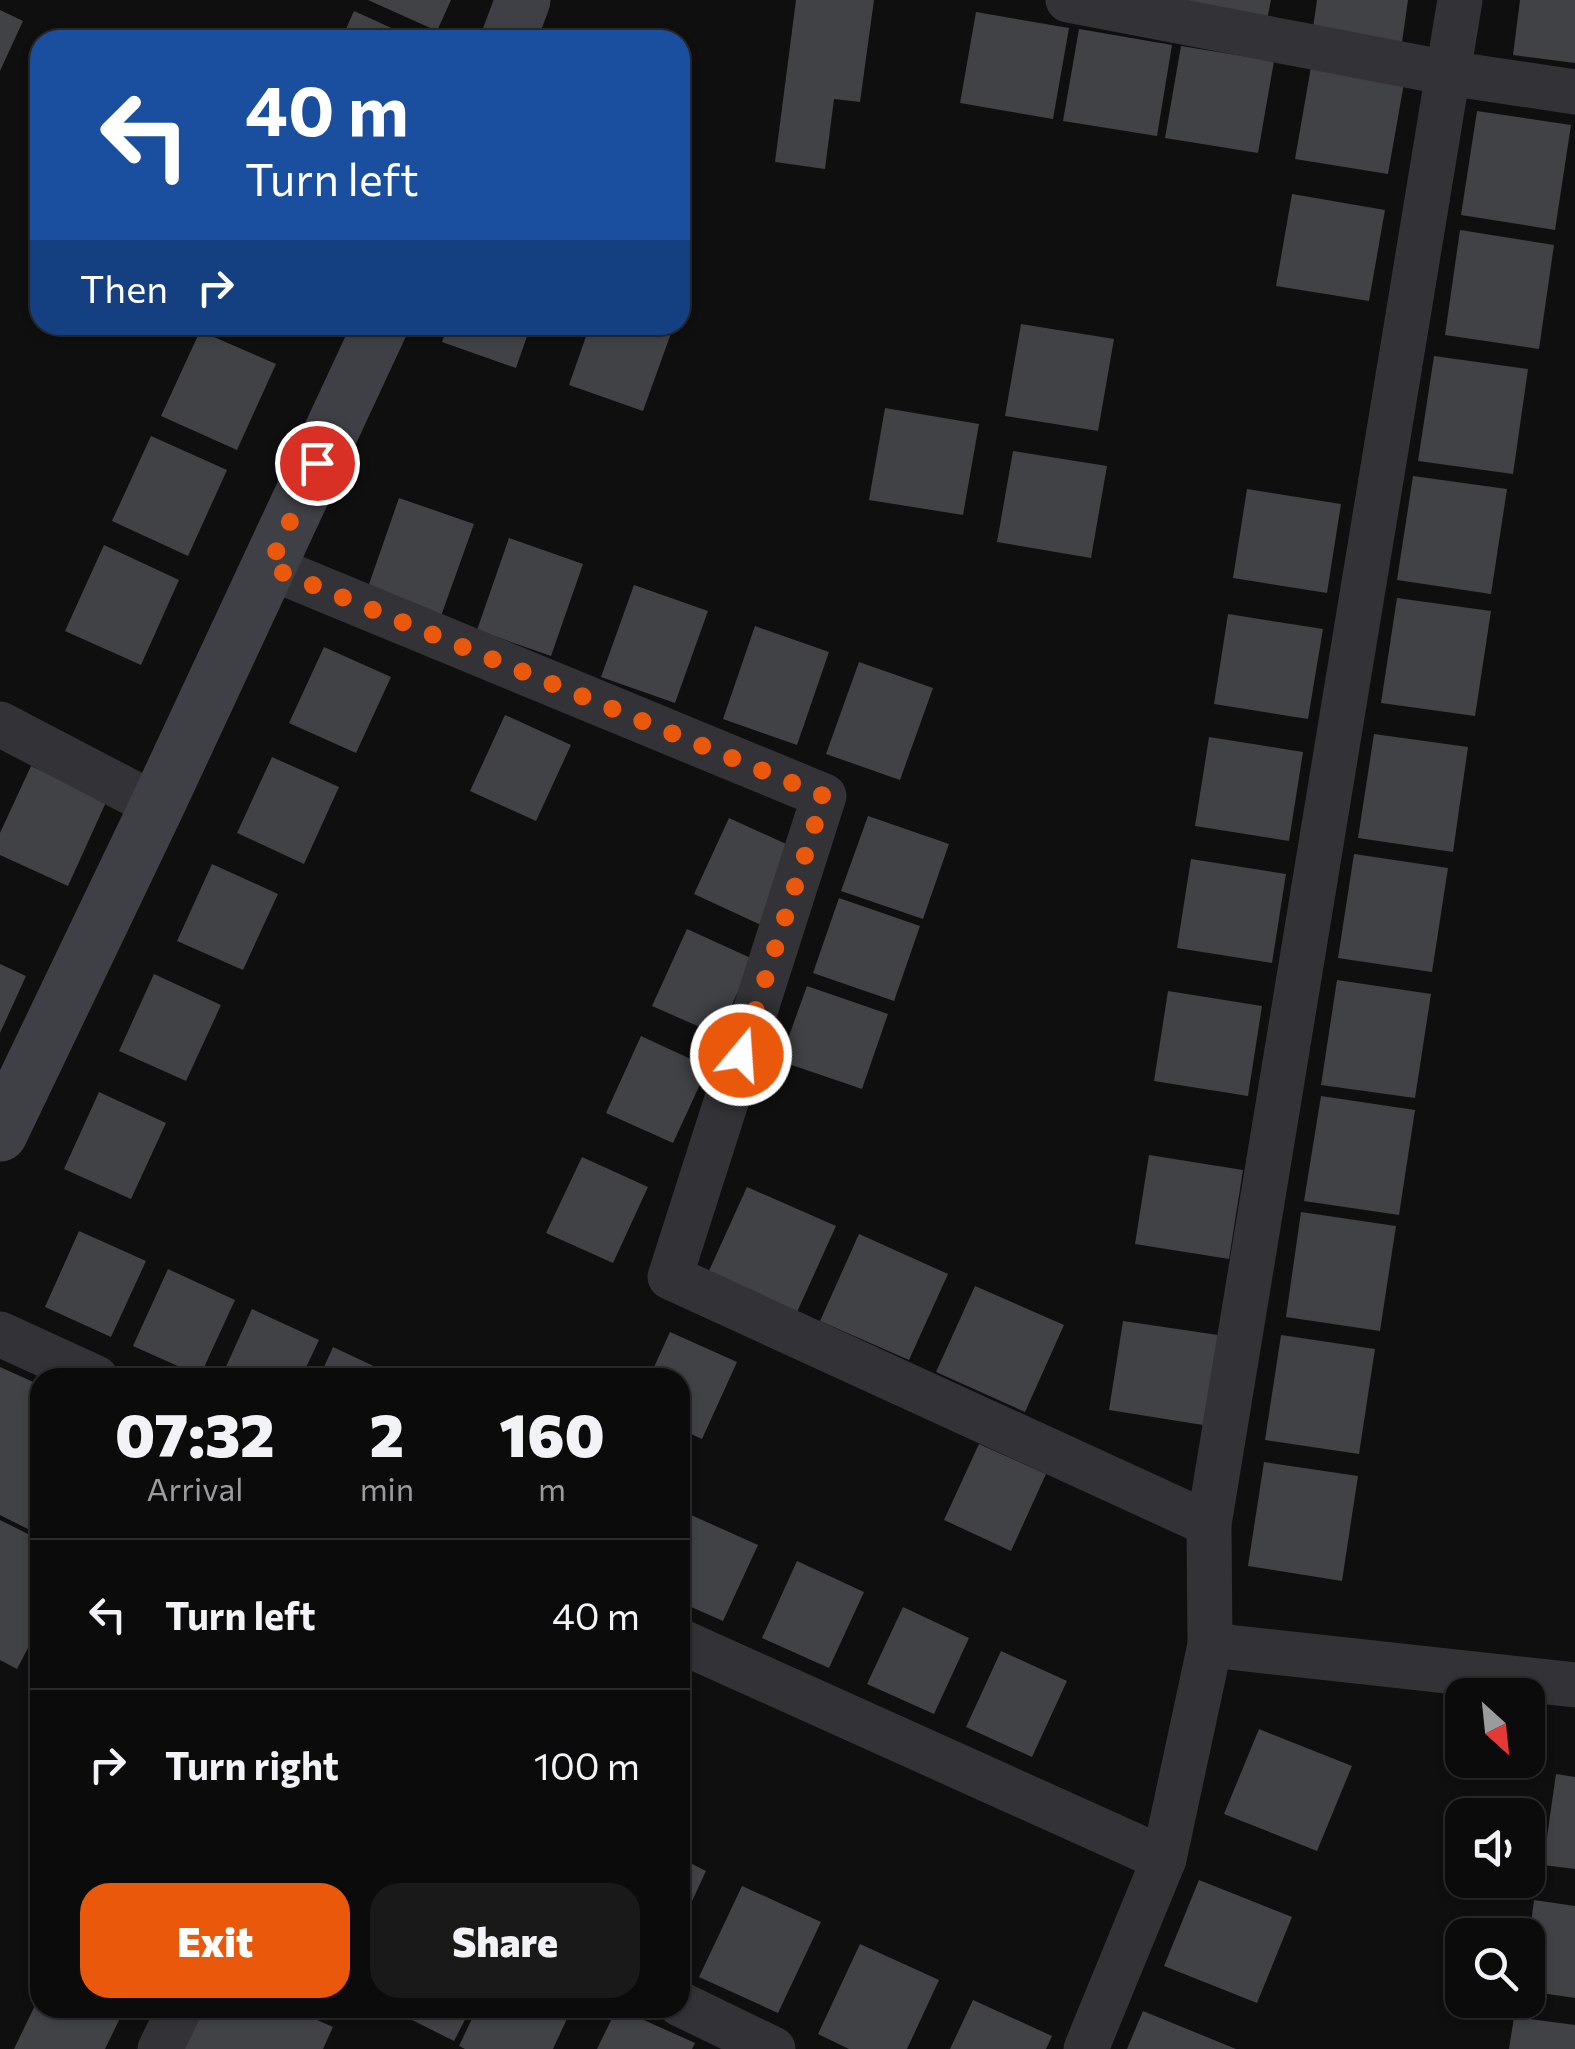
<!DOCTYPE html>
<style>
body{margin:0;font-family:Commissioner,sans-serif;background:#19191a;color:#f1f3f6;height:100vh;display:flex;flex-direction:column;font-size:38px;white-space:nowrap}
*{box-sizing:border-box;margin:0}
p{font-size:32px;color:#9a9b9d}
.icon{flex:none;width:55px;height:55px;fill:none;stroke:currentColor;stroke-width:2;stroke-linecap:round;stroke-linejoin:round}
.map{position:relative;flex:1;overflow:hidden}
.panel{position:absolute;left:30px;top:1368px;width:660px;height:650px;display:flex;flex-direction:column;background:#0b0b0c;border-radius:30px;box-shadow:0 2px 8px #0004,0 0 0 2px #2b2b2d}
.panel>*{flex:none}
.guide{position:absolute;left:30px;top:30px;width:660px;height:305px;border-radius:30px;box-shadow:0 2px 8px #0004,0 0 0 2px #2b2b2d;background:#1a4fa0;color:#fff;overflow:hidden}
.needle{width:65px;rotate:153deg}
.controls{position:absolute;left:1445px;top:1678px;display:grid;gap:20px}
.controls a{display:grid;place-items:center;width:100px;height:100px;border-radius:20px;background:#0b0b0c;box-shadow:0 2px 8px #0004,0 0 0 2px #2b2b2d;font-size:50px}
.pin{position:absolute;display:grid;place-items:center;width:85px;height:85px;color:#fff;margin:-42px;border:5px solid #fff;border-radius:50%;box-shadow:0 2px 10px #0007}
.me{position:absolute;width:110px;margin:-55px;rotate:18deg;stroke-linejoin:round;filter:drop-shadow(0 0 8px #0008)}
.turn{display:flex;align-items:center;gap:35px;height:210px;padding:0 50px;font-size:45px}
.turn .icon{width:130px;height:130px;stroke-width:2.5}
.turn b{display:block;font-size:70px;line-height:85px}
.then{display:flex;align-items:center;height:95px;padding:0 50px;background:#0003;gap:20px;font-size:38px}
.eta{display:flex;justify-content:space-evenly;align-items:center;height:170px;text-align:center}
.eta b{font-size:60px;font-weight:800;line-height:70px}
.primary-button{display:flex;gap:20px;margin-top:auto;padding:20px 50px}
.primary-button a{flex:1;height:115px;border-radius:30px;background:#ea580c;color:#fff;font-size:40px;font-weight:800;line-height:115px;text-align:center}
.primary-button a+a{background:#19191a;color:#f1f3f6}
ul{padding:0;list-style:none}
li{display:flex;align-items:center;gap:30px;height:150px;padding:0 50px;border-top:2px solid #2b2b2d}
li div{flex:1}
li b{display:block;font-size:38px}
li em{font-style:normal}
.map>svg:first-child{display:block}
.building{fill:#414245}
.lines{fill:none;stroke-linecap:round;stroke-linejoin:round}
.street{stroke:#333337;stroke-width:45}
.secondary{stroke:#3f4045;stroke-width:55}
.route{stroke:#ea580c;stroke-width:18;stroke-dasharray:0 32.4}
</style>
<div class="map">
<svg width="1575" height="2049" viewBox="0 0 1575 2049">
<rect width="100%" height="100%" fill="#0f0f10"/>
<!-- building -->
<g class="building">
<polygon points="368,0 451,0 437,31"/>
<polygon points="796,0 874,0 860,102 834,99 825,169 775,162"/>
<polygon points="1180,0 1271,0 1267,20"/>
<polygon points="1317,0 1408,0 1402,42 1313,28"/>
<polygon points="1520,0 1575,0 1575,63 1513,55"/>
<polygon points="0,10 23,21 0,71"/>
<polygon points="354,11 418,40 341,40"/>
<polygon points="976,12 1069,28 1053,119 960,103"/>
<polygon points="1079,29 1172,45 1157,136 1063,121"/>
<polygon points="1181,46 1274,61 1258,153 1165,138"/>
<polygon points="1311,67 1404,83 1388,174 1295,159"/>
<polygon points="1477,111 1571,125 1555,230 1461,215"/>
<polygon points="1292,194 1385,210 1369,301 1276,286"/>
<polygon points="1460,230 1554,245 1539,349 1445,335"/>
<polygon points="1021,324 1114,339 1098,431 1005,416"/>
<polygon points="448,325 531,325 516,368 442,342"/>
<polygon points="590,325 674,325 643,411 569,385"/>
<polygon points="200,331 276,364 237,450 161,416"/>
<polygon points="1434,356 1528,369 1513,474 1418,461"/>
<polygon points="885,408 979,424 963,515 869,500"/>
<polygon points="151,436 227,470 188,556 112,521"/>
<polygon points="1013,451 1107,466 1091,558 997,542"/>
<polygon points="1413,476 1507,489 1491,594 1397,580"/>
<polygon points="1247,489 1341,504 1327,593 1233,578"/>
<polygon points="399,498 474,524 441,616 367,590"/>
<polygon points="509,538 583,564 551,656 477,630"/>
<polygon points="104,545 179,580 141,665 65,631"/>
<polygon points="634,585 708,611 675,703 601,677"/>
<polygon points="1397,598 1491,611 1475,716 1381,703"/>
<polygon points="1228,614 1323,629 1308,719 1214,704"/>
<polygon points="755,626 829,652 797,745 723,719"/>
<polygon points="324,647 391,677 356,753 289,723"/>
<polygon points="859,662 933,688 900,780 826,754"/>
<polygon points="505,715 571,745 536,821 470,791"/>
<polygon points="1374,734 1468,747 1453,852 1358,838"/>
<polygon points="1209,737 1303,752 1289,841 1195,826"/>
<polygon points="272,757 339,787 304,864 237,833"/>
<polygon points="31,766 107,800 68,886 0,855 0,833"/>
<polygon points="868,816 949,844 923,919 841,891"/>
<polygon points="729,818 795,848 761,925 694,894"/>
<polygon points="1354,854 1448,868 1432,972 1338,958"/>
<polygon points="1191,859 1286,874 1272,963 1177,948"/>
<polygon points="212,864 278,894 243,970 177,941"/>
<polygon points="839,898 920,926 894,1001 813,973"/>
<polygon points="687,929 753,959 718,1035 652,1006"/>
<polygon points="0,964 26,976 0,1033"/>
<polygon points="154,974 221,1005 186,1081 119,1051"/>
<polygon points="1337,980 1431,994 1415,1098 1321,1085"/>
<polygon points="807,986 888,1014 862,1089 780,1061"/>
<polygon points="1168,991 1262,1006 1248,1096 1154,1081"/>
<polygon points="641,1036 708,1067 673,1143 606,1113"/>
<polygon points="99,1092 166,1123 131,1199 64,1169"/>
<polygon points="1321,1096 1415,1110 1399,1215 1304,1201"/>
<polygon points="1149,1155 1243,1170 1229,1259 1135,1244"/>
<polygon points="582,1157 648,1187 613,1263 546,1233"/>
<polygon points="747,1187 836,1226 797,1312 708,1273"/>
<polygon points="1301,1212 1396,1226 1380,1331 1286,1317"/>
<polygon points="79,1231 146,1261 111,1337 45,1307"/>
<polygon points="859,1234 948,1274 909,1360 820,1321"/>
<polygon points="168,1269 235,1300 200,1376 133,1346"/>
<polygon points="975,1286 1064,1325 1025,1412 936,1372"/>
<polygon points="252,1309 319,1340 301,1378 221,1378"/>
<polygon points="1123,1321 1218,1335 1203,1425 1109,1410"/>
<polygon points="670,1332 737,1362 702,1439 680,1429 680,1378 649,1378"/>
<polygon points="1281,1335 1375,1349 1359,1454 1265,1440"/>
<polygon points="333,1347 399,1378 319,1378"/>
<polygon points="0,1367 40,1385 40,1535 0,1515"/>
<polygon points="979,1444 1046,1474 1011,1551 944,1520"/>
<polygon points="1264,1462 1358,1476 1342,1581 1248,1566"/>
<polygon points="691,1515 758,1545 723,1621 680,1602 680,1538"/>
<polygon points="0,1520 40,1540 40,1625 17,1669 0,1660"/>
<polygon points="797,1561 864,1592 829,1668 762,1638"/>
<polygon points="903,1607 969,1638 934,1714 867,1684"/>
<polygon points="1001,1651 1067,1681 1032,1757 966,1727"/>
<polygon points="1259,1729 1352,1766 1317,1851 1224,1814"/>
<polygon points="1556,1774 1575,1777 1575,1869 1543,1865"/>
<polygon points="680,1858 706,1871 680,1927"/>
<polygon points="1199,1880 1292,1917 1257,2003 1164,1966"/>
<polygon points="742,1886 821,1922 778,2013 699,1977"/>
<polygon points="1534,1900 1575,1906 1575,1998 1528,1991 1528,1946"/>
<polygon points="860,1944 939,1980 907,2049 849,2049 818,2034"/>
<polygon points="40,1995 40,2008 125,2008 105,2049 14,2049"/>
<polygon points="973,2000 1052,2036 1046,2049 950,2049"/>
<polygon points="193,2008 290,2008 333,2027 323,2049 174,2049"/>
<polygon points="388,2008 471,2008 454,2041"/>
<polygon points="477,2008 572,2008 553,2049 465,2049 459,2046"/>
<polygon points="617,2008 695,2043 692,2049 597,2049"/>
<polygon points="1143,2011 1236,2049 1127,2049"/>
<polygon points="1514,2017 1575,2025 1575,2049 1509,2049"/>
</g>
<g class="lines">
<!-- street -->
<g class="street">
<polyline points="1068,0 1448,73 1575,92"/>
<polyline points="269,567 824,796 670,1277 1209,1524"/>
<polyline points="0,724 157,806"/>
<polyline points="0,1334 96,1378"/>
<polyline points="680,1641 1164,1859"/>
<polyline points="1210,1645 1575,1685"/>
<polyline points="680,2004 773,2049"/>
<polyline points="160,2049 180,2008"/>
<polyline points="1086,2049 1164,1859 1210,1645 1209,1524 1460,0"/>
</g>
<!-- secondary -->
<g class="secondary">
<polyline points="508,40 523,0"/>
<polyline points="0,1134 157,806 381,325"/>
</g>
</g>
<g class="lines">
<!-- route -->
<polyline class="route" points="317,463 269,567 824,796 741,1055"/>
</g>
</svg>
<div class="controls">
<a><svg class="needle" viewBox="-14 -14 28 28"><path d="M0-13l5 13h-10z" fill="#e53935"/><path d="M0 13l5-13h-10z" fill="#9a9b9d"/></svg></a>
<a><svg class="icon" aria-label="sound" viewBox="0 0 24 24"><path d="M4 9h4l5-4v14l-5-4H4zM17 9q2 3 0 6"/></svg></a>
<a><svg class="icon" aria-label="search" viewBox="0 0 24 24"><circle cx="10" cy="10" r="6"/><path d="M15 15l6 6"/></svg></a>
</div>
<div class="pin" style="left:317px;top:463px;background:#d93025"><svg class="icon" aria-label="arrive" viewBox="0 0 24 24"><path d="M6 21V4h12l-3 4 3 4H6"/></svg></div>
<svg class="me" style="left:741px;top:1055px" viewBox="-20 -20 40 40"><circle r="17" fill="#ea580c" stroke="#fff" stroke-width="3"/><path d="M0-11L8 9 0 5-8 9z" fill="#fff"/></svg>
<div class="guide">
<div class="turn"><svg class="icon" aria-label="left" viewBox="0 0 24 24"><path d="M17 20v-9H6M10 6l-5 5 5 5"/></svg><div><b>40 m</b>Turn left</div></div>
<div class="then">Then<svg class="icon" aria-label="right" viewBox="0 0 24 24"><path d="M7 20v-9h11M14 6l5 5-5 5"/></svg></div>
</div>
<section class="panel">
<div class="eta">
<div><b>07:32</b><p>Arrival</p></div>
<div><b>2</b><p>min</p></div>
<div><b>160</b><p>m</p></div>
</div>
<ul>
<li><svg class="icon" aria-label="left" viewBox="0 0 24 24"><path d="M17 20v-9H6M10 6l-5 5 5 5"/></svg><div><b>Turn left</b></div><em>40 m</em></li>
<li><svg class="icon" aria-label="right" viewBox="0 0 24 24"><path d="M7 20v-9h11M14 6l5 5-5 5"/></svg><div><b>Turn right</b></div><em>100 m</em></li>
</ul>
<div class="primary-button"><a>Exit</a><a>Share</a></div>
</section>
</div>
